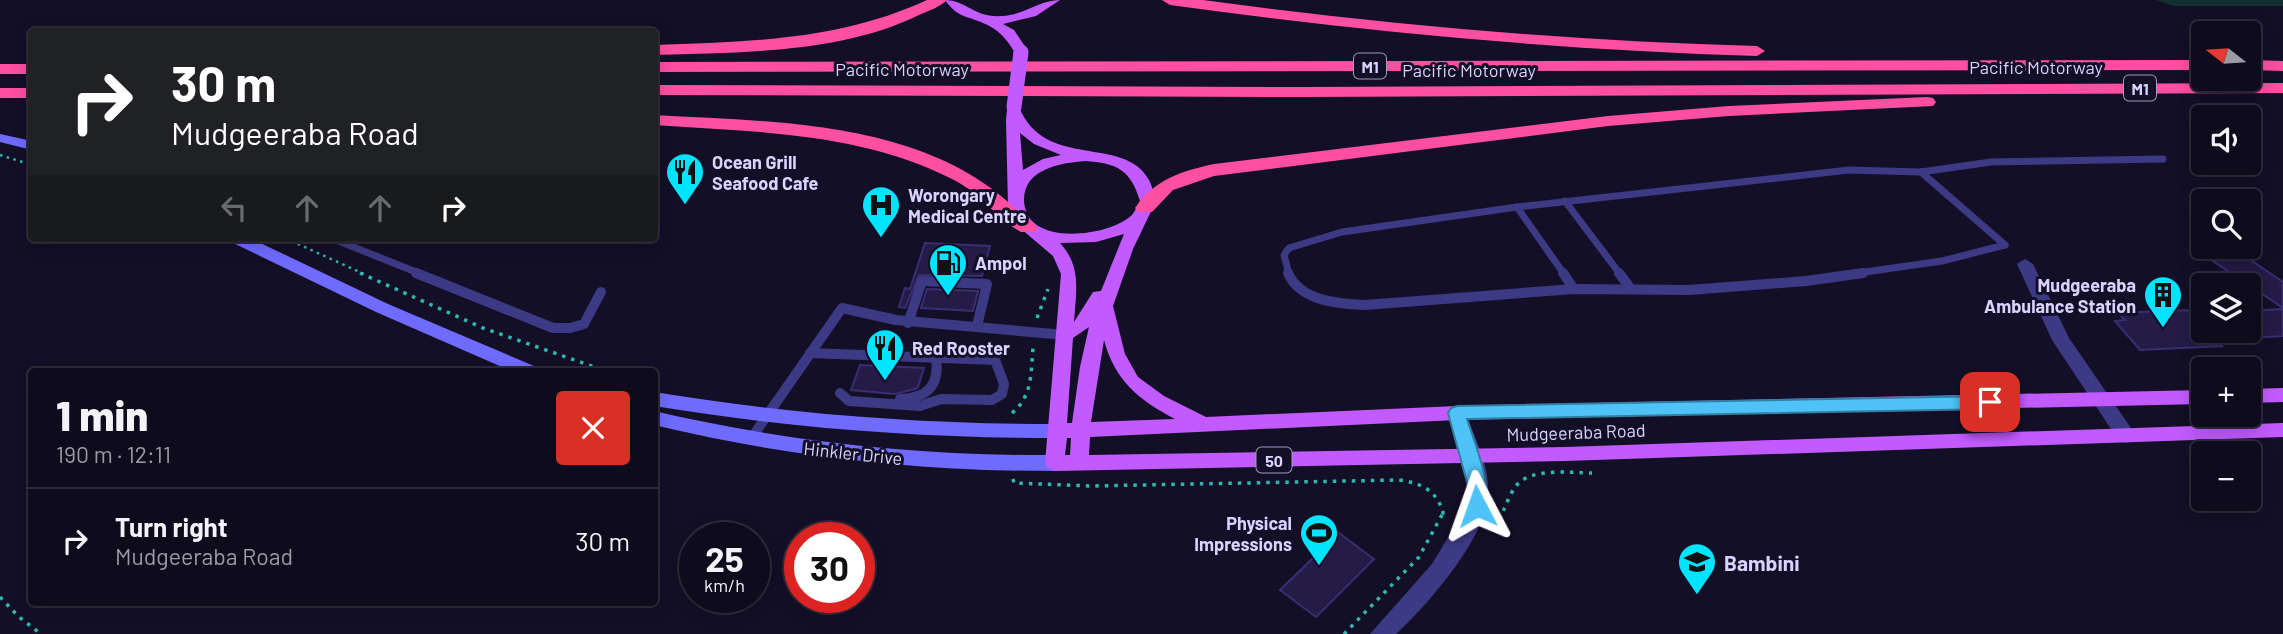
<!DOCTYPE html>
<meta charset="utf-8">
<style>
body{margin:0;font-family:Barlow,sans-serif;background:#1c1929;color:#f1f3f6;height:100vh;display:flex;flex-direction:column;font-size:26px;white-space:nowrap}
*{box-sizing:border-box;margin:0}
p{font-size:23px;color:#9b9ba3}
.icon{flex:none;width:38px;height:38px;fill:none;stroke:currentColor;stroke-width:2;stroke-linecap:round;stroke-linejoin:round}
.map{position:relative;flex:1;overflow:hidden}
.drawer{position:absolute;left:28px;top:368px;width:630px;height:238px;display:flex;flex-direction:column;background:#0e0b1c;border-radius:7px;box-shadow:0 4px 18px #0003,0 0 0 2px #2e2b3b}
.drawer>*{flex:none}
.hud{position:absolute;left:28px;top:28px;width:630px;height:214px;border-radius:7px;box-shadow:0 4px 18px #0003,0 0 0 2px #2e2b3b;background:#202124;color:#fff;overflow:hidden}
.needle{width:46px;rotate:287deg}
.tools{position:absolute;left:2191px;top:21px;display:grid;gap:14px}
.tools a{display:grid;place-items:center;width:70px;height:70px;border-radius:7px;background:#0e0b1c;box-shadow:0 4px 18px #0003,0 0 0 2px #2e2b3b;font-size:35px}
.speed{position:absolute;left:679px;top:522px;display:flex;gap:14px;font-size:35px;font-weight:700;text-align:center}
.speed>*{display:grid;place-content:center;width:91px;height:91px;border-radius:50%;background:#0e0b1c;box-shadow:0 4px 18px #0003,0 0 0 2px #2e2b3b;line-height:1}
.speed small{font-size:18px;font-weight:400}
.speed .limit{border:10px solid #d22;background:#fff;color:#111}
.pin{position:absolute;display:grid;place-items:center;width:60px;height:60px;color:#fff;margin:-30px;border-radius:14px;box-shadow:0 4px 10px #0006}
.me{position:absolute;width:77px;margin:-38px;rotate:356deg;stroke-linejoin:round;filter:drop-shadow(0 0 5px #0008)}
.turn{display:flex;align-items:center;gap:24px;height:147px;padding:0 28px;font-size:32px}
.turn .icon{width:91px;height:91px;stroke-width:2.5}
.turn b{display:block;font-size:49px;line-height:60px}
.lanes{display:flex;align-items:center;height:66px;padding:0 28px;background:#0003;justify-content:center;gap:35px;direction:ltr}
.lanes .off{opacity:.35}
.round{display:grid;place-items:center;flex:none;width:74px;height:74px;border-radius:7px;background:#1c1929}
.summary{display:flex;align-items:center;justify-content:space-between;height:119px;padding:0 28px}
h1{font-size:42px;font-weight:800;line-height:52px}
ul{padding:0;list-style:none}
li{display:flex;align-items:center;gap:21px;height:105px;padding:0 28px;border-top:2px solid #2e2b3b}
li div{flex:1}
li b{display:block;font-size:26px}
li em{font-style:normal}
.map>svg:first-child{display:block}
.green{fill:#12302f}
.building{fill:#241b47;stroke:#3b2d73;stroke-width:2}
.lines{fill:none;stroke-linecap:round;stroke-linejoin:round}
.path-far1{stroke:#2fb8b0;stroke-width:2.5;stroke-dasharray:2.5 4.5;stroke-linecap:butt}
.path{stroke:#2fb8b0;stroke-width:3.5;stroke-dasharray:3.5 6;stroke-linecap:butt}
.lane-far1{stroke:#3d3a85;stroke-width:7}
.lane{stroke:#3d3a85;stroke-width:10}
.street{fill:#3d3a85;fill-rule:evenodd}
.secondary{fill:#6f6bff;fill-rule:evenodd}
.primary{fill:#c25bff;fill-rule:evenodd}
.highway{fill:#ff4fa3;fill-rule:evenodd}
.primary-bridge{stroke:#c25bff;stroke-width:15}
.route{fill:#4fc3f7;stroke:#337fa1;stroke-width:2}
.labels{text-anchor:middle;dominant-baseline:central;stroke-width:6;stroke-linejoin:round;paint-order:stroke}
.shield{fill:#130f26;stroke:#9e99be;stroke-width:2}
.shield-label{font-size:16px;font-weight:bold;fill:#d9d4ff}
.street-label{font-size:18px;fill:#d9d4ff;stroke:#130f26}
.poi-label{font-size:18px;font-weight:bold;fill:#d9d4ff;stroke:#130f26;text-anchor:start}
.near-poi-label{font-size:21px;font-weight:bold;fill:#d9d4ff;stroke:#130f26;text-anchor:start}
</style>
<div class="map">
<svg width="2283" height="634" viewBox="0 0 2283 634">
<rect width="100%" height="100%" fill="#130f26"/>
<!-- green -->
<polygon class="green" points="2156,0 2283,0 2283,6 2174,6"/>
<!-- building -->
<g class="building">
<polygon points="925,243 990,246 982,276 919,275 905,308 899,307 905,288 910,289"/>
<polygon points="2240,253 2283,282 2283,308 2213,261"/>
<polygon points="927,289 978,291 973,311 921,308"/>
<polygon points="2283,309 2283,336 2249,338 2249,311"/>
<polygon points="2187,310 2203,327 2203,331 2207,331 2222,346 2140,350 2115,321 2125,320 2118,313"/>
<polygon points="860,365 924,368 918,387 915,389 895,394 851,390"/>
<polygon points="1339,533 1374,559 1316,617 1280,590"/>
</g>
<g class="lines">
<!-- path-far1 -->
<g class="path-far1">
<polyline points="0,155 32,165"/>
<polyline points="285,238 364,274"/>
</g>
<!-- path -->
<g class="path">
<polyline points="360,273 483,328 606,371"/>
<polyline points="1037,318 1048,289"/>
<path d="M 1012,413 C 1033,396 1031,371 1033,347"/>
<path d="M 1013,479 L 1014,483 L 1090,486 L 1399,480 C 1421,483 1437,490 1443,513 L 1450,514"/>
<path d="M 1491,520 L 1499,521 C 1504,510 1509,495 1516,486 C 1530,467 1572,473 1592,473"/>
<polyline points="0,597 19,617 41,634"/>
<polyline points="1344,634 1419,557 1443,513"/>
</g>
<!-- lane-far1 -->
<g class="lane-far1">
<polyline points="1921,172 2005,245"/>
<polyline points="1565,201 1620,274"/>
<polyline points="1517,207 1564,274"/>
<polyline points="331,238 421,274"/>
<polyline points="356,238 364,240"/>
<polyline points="1289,274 1284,255 1289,248 1342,232 1517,207 1849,170 1921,172 1991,162 2163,159"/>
<polyline points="1851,274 1942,261 2005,245"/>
</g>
<!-- lane -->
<g class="lane">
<polyline points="416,273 553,328 570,328 584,324 601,292"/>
<path d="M 1288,273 C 1300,301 1338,304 1365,305 L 1574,289 L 1689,290 L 1806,281 L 1863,273"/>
<polyline points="1563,273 1574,289"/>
<polyline points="1619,273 1631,289"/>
<polyline points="908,323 922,281 987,284 977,326"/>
<polyline points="810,353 995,360 1004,384 1002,394 992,400 941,399 920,406 849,401 840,393"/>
<path d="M 900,399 C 927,398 940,386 936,358"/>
<polyline points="750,440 842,308 896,320 1065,335"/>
</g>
<!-- street -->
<g class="street">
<polygon points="2025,259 2033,264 2069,338 2133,431 2136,436 2133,441 2126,443 2119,441 2052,340 2017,264"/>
<path d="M 1457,406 L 1464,408 L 1466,413 C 1475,439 1491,469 1488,496 C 1484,541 1428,604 1396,634 L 1370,634 L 1432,564 L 1464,511 L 1468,496 L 1466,476 L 1448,413 L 1450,408 Z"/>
</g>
<!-- secondary -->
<g class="secondary">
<polygon points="0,134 32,141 32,150 0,142"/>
<polygon points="229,238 250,238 388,304 534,366 537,371 511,371 376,312 231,242"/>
<path d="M 654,392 C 788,414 921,424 1056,424 L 1063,426 L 1066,431 L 1063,436 L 1056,438 C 921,438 788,428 654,406 Z"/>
<path d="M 654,411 C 787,442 919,456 1055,455 L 1062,458 L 1065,463 L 1062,468 L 1055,471 C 919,471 787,457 654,425 Z"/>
</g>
<!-- primary -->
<g class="primary">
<path d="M 945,0 C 966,0 974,18 1002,16 C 1024,15 1040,0 1060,0 L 1036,16 L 1003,24 L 1014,30 L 1028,51 L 1021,55 L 1016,54 C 1007,40 999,29 983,23 C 965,15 958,18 945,0 Z"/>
<path d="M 1014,106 L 1019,107 C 1045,171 1124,134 1149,180 C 1152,186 1154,194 1156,201 L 1133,249 L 1113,306 L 1125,354 L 1138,377 L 1164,396 L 1206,417 L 1457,406 L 2203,390 L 2203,404 L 1457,420 L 1090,437 L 1089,455 L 1565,447 L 2283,423 L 2283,437 L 1565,461 L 1055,471 L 1048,468 L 1045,463 L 1061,274 L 1053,256 L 1020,228 L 1008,206 L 1006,120 L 1007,110 ZM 1020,133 L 1034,144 L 1061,155 L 1043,159 L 1023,170 ZM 1085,161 C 1117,163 1131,170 1140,201 C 1138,205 1135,211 1132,215 C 1112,234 1051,243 1031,220 C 1027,215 1024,207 1024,200 C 1024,169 1060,163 1085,161 ZM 1124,234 L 1101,291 L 1093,292 L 1074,322 C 1076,291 1082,267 1060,243 L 1096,242 ZM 1089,327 L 1080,367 L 1072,423 L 1067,423 L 1073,338 ZM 1104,340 C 1115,381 1139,400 1175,419 L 1091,422 ZM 1067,438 L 1071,438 L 1070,455 L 1065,455 Z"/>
<polygon points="2283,388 2283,402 2249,403 2249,389"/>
</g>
<!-- highway -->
<g class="highway">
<path d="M 927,0 L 947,0 C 940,7 928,11 919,15 C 839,54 741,52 654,55 L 654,45 C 748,42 841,40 927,0 Z"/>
<path d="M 1162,0 L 1203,0 C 1387,25 1572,41 1757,46 L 1765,51 L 1757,56 C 1560,50 1365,32 1170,5 Z"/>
<polygon points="2203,60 2203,70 654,72 654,62"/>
<polygon points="2249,60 2283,61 2283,71 2249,70"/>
<rect x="0" y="64" width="32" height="10"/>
<polygon points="2283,83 2283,93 1303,97 654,95 654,85 1303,87"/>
<rect x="0" y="88" width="32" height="10"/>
<path d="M 1927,97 L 1933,98 L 1936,102 L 1933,106 L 1729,116 L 1608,126 L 1214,176 L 1173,190 L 1152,212 L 1138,212 L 1135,208 C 1155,179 1182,171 1214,164 L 1608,116 L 1729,106 Z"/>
<path d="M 654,115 C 776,122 925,120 1018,211 C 1024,217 1033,221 1038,228 L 1035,232 L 1021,232 C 996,218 980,193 954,180 C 861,132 756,132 654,125 Z"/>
</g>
<!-- primary-bridge -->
<polyline class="primary-bridge" points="1014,107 1021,52"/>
</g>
<!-- route -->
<path class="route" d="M 1990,396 L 1999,402 L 1990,409 L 1467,419 C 1474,442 1495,490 1483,511 L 1477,514 L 1470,511 L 1468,506 L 1468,486 L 1448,413 L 1451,408 L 1457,406 Z"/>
<!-- icons -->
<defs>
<symbol id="restaurant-pin" viewBox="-11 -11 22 30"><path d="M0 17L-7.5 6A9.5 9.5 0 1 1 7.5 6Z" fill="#00e5ff" stroke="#130f26"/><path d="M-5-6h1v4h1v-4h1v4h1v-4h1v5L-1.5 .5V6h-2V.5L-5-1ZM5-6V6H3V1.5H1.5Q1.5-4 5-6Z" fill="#111"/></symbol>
<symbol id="hospital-pin" viewBox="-11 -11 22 30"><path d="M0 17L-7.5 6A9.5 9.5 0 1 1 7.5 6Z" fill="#00e5ff" stroke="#130f26"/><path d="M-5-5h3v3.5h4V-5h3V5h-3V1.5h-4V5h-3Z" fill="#111"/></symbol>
<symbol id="fuel-pin" viewBox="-11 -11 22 30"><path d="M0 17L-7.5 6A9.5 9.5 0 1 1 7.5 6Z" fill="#00e5ff" stroke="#130f26"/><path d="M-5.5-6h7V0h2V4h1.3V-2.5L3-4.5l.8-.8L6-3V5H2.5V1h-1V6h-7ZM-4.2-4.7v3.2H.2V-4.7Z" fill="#111"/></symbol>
<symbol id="building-pin" viewBox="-11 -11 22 30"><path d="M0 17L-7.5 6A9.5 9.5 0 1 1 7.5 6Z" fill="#00e5ff" stroke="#130f26"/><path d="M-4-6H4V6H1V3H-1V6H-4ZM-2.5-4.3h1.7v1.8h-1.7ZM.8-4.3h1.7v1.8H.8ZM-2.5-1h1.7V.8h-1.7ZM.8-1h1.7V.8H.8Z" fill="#111"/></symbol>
<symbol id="stadium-pin" viewBox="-11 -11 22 30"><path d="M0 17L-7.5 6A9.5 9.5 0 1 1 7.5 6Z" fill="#00e5ff" stroke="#130f26"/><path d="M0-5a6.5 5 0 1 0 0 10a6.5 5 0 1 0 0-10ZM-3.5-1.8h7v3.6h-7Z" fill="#111"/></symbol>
<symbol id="school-pin" viewBox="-11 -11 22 30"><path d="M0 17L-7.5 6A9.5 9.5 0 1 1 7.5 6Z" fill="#00e5ff" stroke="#130f26"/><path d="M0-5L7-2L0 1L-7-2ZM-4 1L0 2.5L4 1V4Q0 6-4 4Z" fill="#111"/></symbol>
</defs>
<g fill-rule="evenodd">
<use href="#restaurant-pin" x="663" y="150" width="44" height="60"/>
<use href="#hospital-pin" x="859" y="183" width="44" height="60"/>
<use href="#fuel-pin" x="926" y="241" width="44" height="60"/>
<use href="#building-pin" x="2141" y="273" width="44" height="60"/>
<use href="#restaurant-pin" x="863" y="326" width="44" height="60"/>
<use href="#stadium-pin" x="1297" y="511" width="44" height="60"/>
<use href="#school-pin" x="1675" y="540" width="44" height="60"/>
</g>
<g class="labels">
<!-- shield labels -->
<g class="shield">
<rect x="1354" y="53.5" width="32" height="25" rx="5"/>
<rect x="2124" y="75.5" width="32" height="25" rx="5"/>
<rect x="1256.5" y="447.5" width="35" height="25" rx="5"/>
</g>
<g class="shield-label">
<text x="1370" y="66">M1</text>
<text x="2140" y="88">M1</text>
<text x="1274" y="460">50</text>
</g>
<!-- street labels -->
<g class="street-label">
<text x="2036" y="67">Pacific Motorway</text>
<text x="902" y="69">Pacific Motorway</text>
<text x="1469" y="70">Pacific Motorway</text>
<text transform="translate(1576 432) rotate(-2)">Mudgeeraba Road</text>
<text transform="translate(853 453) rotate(6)">Hinkler Drive</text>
</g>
<!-- poi labels -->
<g class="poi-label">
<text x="712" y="162">Ocean Grill<tspan x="712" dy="21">Seafood Cafe</tspan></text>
<text x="908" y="195">Worongary<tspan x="908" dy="21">Medical Centre</tspan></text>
<text x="975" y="263">Ampol</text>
<text x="2136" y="285" text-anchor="end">Mudgeeraba<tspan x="2136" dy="21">Ambulance Station</tspan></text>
<text x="912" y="348">Red Rooster</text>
<text x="1292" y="523" text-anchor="end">Physical<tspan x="1292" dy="21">Impressions</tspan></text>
</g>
<!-- near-poi labels -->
<g class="near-poi-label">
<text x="1724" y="562">Bambini</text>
</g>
</g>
</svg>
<div class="tools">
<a><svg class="needle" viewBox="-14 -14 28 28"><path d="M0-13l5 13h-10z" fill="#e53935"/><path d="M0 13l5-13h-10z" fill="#9b9ba3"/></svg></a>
<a><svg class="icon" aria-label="sound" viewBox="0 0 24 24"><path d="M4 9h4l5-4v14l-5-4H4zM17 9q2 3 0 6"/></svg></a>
<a><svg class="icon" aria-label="search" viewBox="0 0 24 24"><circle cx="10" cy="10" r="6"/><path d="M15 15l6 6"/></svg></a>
<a><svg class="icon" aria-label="layers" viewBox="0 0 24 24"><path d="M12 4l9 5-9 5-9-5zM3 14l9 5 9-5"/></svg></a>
<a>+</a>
<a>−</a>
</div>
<div class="speed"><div>25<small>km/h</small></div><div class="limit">30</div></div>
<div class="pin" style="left:1990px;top:402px;background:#d93025"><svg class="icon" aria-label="arrive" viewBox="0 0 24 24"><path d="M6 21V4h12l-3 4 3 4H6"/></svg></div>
<svg class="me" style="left:1477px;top:506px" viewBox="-20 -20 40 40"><path d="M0-17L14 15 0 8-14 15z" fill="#4fc3f7" stroke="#fff" stroke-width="4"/></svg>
<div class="hud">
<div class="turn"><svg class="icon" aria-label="right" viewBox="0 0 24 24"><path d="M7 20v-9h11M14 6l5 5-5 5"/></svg><div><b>30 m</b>Mudgeeraba Road</div></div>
<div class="lanes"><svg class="icon off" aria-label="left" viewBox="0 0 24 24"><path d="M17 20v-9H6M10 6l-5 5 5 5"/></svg><svg class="icon off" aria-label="ahead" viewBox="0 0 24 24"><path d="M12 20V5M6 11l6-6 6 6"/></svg><svg class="icon off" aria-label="ahead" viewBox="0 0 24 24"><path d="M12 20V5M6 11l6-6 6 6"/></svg><svg class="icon" aria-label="right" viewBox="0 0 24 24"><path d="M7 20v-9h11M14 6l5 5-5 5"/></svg></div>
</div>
<section class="drawer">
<div class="summary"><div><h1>1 min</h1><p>190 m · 12:11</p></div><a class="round" style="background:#d93025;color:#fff"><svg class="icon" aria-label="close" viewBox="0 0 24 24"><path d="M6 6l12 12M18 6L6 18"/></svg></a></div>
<ul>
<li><svg class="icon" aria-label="right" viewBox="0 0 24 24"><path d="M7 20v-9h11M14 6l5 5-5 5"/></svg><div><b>Turn right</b><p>Mudgeeraba Road</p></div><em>30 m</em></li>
</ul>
</section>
</div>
